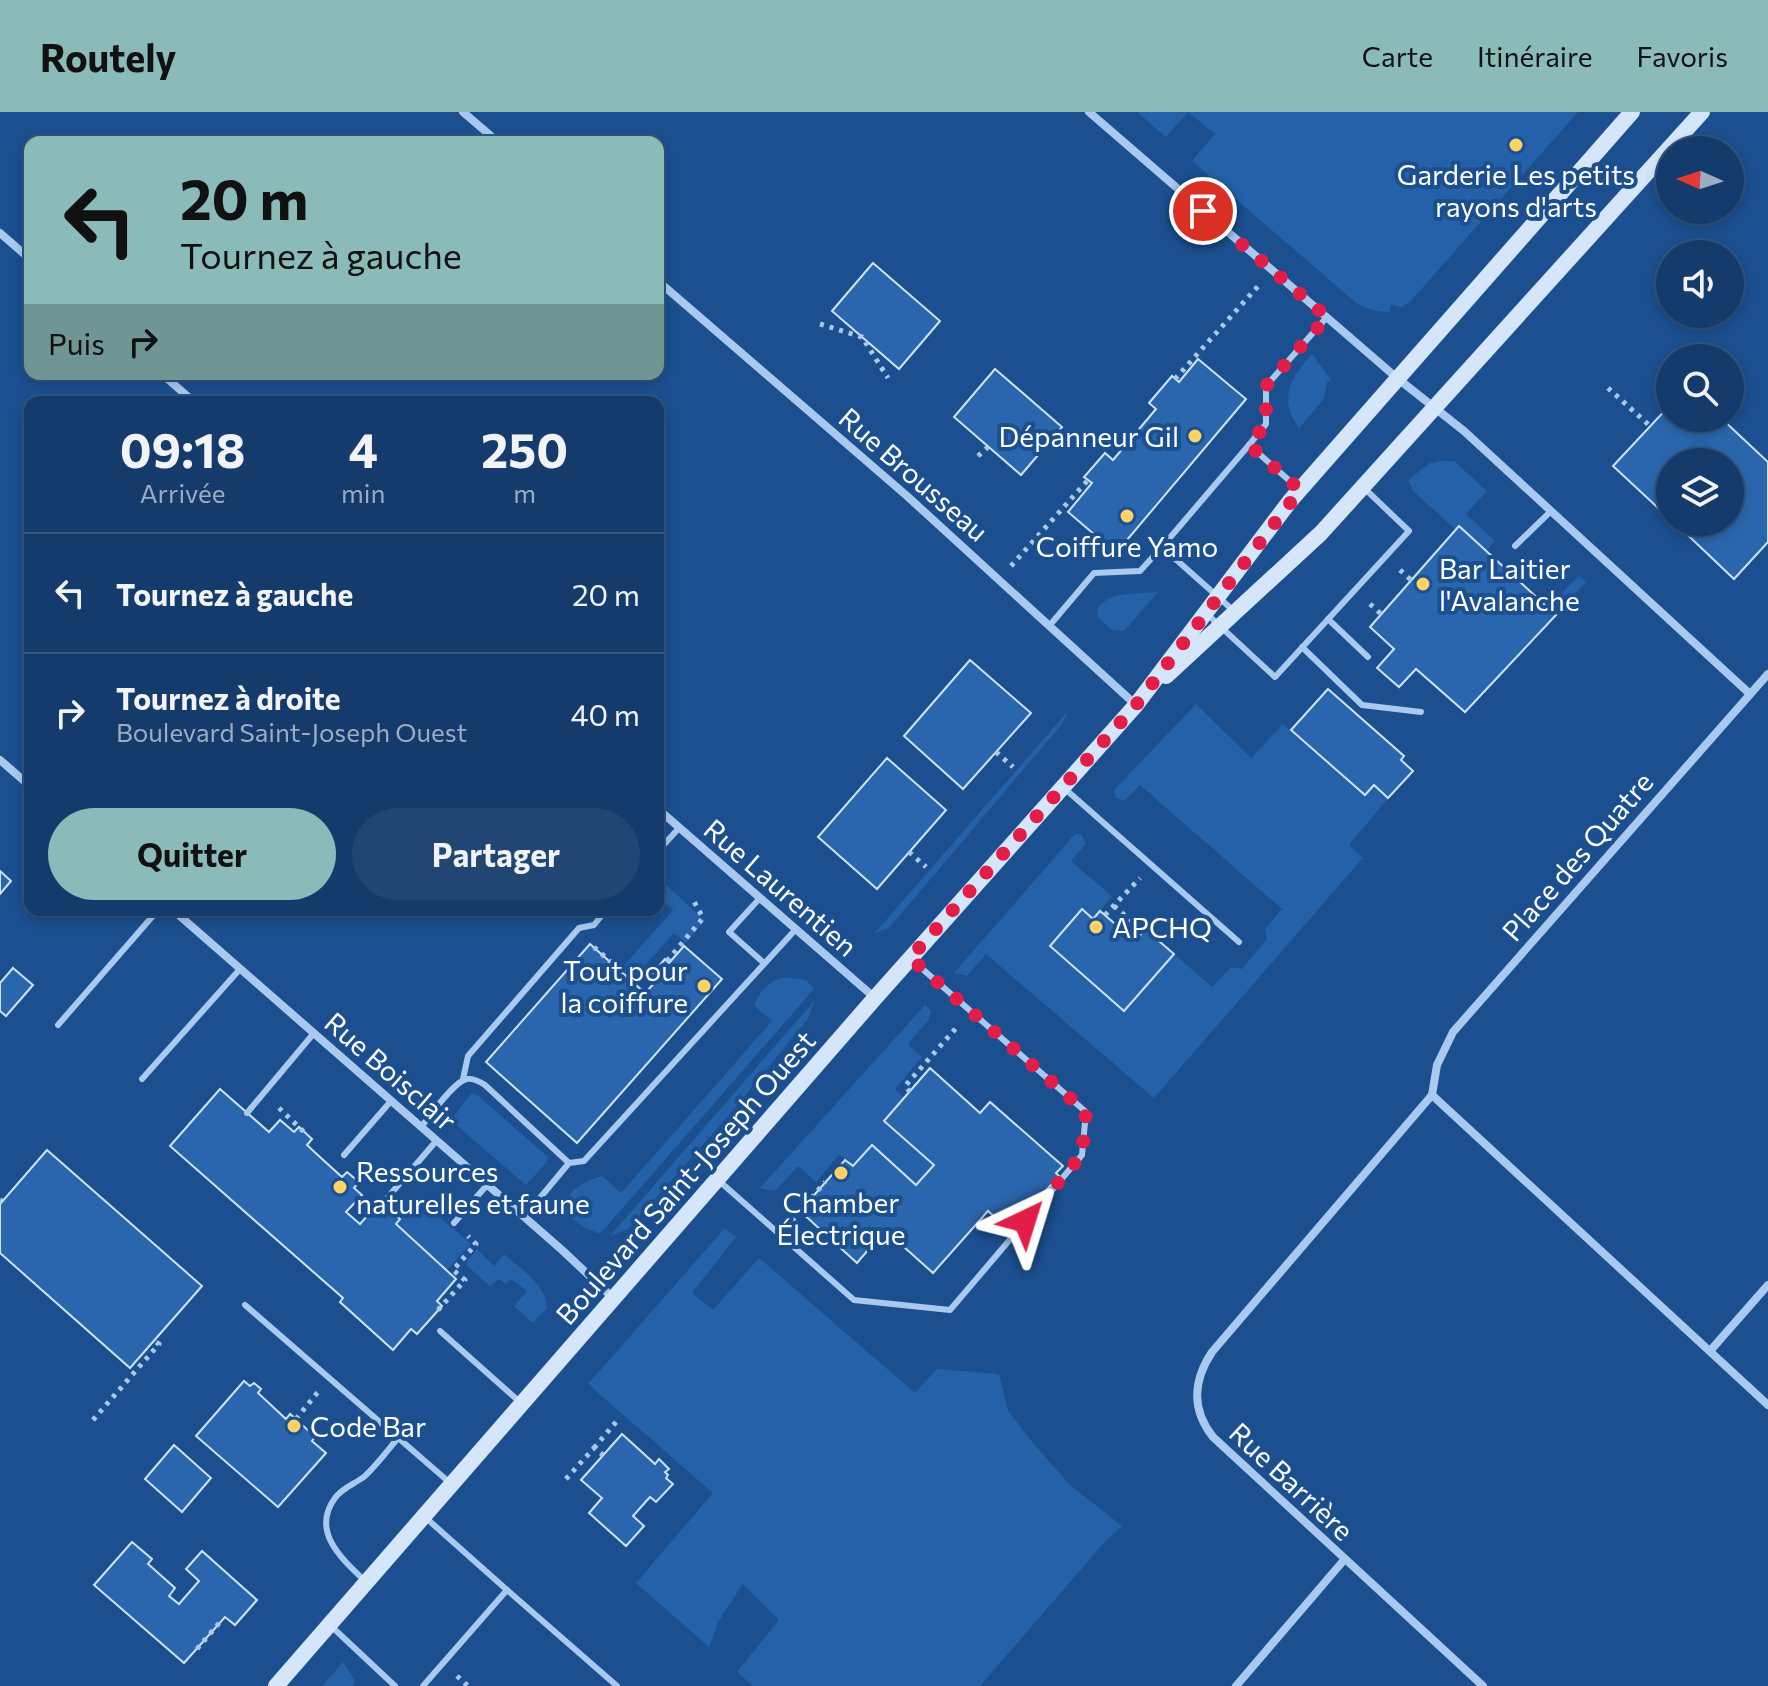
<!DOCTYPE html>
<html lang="fr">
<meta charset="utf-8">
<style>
body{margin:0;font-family:Commissioner,sans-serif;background:#214673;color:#f1f3f6;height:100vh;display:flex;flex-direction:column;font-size:30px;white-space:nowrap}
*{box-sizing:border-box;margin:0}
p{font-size:26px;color:#9dadc1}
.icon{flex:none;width:44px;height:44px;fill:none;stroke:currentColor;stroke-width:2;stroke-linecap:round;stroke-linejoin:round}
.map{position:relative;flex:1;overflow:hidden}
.side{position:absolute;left:24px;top:284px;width:640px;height:520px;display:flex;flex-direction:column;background:#143b6b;border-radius:16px;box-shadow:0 4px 12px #0003,0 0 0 2px #33557e}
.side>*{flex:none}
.banner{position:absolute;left:24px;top:24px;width:640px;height:244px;border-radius:16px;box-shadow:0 4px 12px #0003,0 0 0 2px #33557e;background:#8bbbb9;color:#111;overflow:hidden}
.needle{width:52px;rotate:273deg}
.controls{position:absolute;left:1656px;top:24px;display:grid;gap:16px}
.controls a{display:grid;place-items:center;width:88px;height:88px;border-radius:50%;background:#143b6b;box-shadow:0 4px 12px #0003,0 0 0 2px #33557e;font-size:40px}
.pin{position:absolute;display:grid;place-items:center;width:68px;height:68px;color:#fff;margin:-34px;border:4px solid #fff;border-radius:50%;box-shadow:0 2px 8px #0007}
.me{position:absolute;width:88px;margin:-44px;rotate:41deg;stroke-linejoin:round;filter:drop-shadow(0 0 6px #0008)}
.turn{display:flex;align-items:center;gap:28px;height:168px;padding:0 24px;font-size:36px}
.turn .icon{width:104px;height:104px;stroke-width:2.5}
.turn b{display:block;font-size:56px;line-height:68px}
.then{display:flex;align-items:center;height:76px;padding:0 24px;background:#0003;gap:16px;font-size:30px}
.eta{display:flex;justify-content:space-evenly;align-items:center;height:136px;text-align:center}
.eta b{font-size:48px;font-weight:700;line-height:56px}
.primary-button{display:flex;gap:16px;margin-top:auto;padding:16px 24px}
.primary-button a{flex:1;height:92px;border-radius:48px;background:#8bbbb9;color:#111;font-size:32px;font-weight:700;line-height:92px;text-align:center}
.primary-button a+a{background:#214673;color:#f1f3f6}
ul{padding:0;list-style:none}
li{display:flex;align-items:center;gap:24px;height:120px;padding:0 24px;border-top:2px solid #33557e}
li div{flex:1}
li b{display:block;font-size:30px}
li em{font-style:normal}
header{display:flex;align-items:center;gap:48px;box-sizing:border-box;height:112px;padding:0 40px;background:#8bbbb9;color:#111}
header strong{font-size:38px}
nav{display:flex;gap:44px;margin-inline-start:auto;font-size:28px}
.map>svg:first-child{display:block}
.green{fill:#2461a8}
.building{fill:#2a66ad;stroke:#cfe3fa;stroke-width:2}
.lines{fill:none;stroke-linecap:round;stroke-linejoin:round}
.path{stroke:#a9c9ee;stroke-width:5;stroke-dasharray:4 6;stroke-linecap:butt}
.service{stroke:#a9c9ee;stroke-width:6}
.minor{stroke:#a9c9ee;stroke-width:8}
.secondary{stroke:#d6e6fa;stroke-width:16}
.route{stroke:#e11d48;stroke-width:14;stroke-dasharray:0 25.2}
.poi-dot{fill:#ffd166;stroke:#1b4f8f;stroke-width:3}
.labels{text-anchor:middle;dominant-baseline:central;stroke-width:8;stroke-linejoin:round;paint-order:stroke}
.poi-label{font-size:28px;fill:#fff;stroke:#1b4f8f;text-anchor:start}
.street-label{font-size:28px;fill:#fff;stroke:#1b4f8f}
</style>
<header>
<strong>Routely</strong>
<nav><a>Carte</a><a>Itinéraire</a><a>Favoris</a></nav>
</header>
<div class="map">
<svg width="1768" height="1574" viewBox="0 0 1768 1574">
<rect width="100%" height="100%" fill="#1b4f8f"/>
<!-- green -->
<g class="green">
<path d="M 1137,0 L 1578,0 L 1409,191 L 1402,195 L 1391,193 L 1389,200 C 1377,200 1367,197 1356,191 L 1192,49 L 1215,22 L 1188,0 L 1166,25 Z"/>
<path d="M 1312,242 L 1331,268 L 1327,270 L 1324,287 L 1299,316 C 1278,288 1290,266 1312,242 Z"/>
<polygon points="1441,349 1454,349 1487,379 1466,402 1495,429 1486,439 1459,415 1456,418 1414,380 1408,368 1430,351"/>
<polygon points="1579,464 1586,470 1556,503 1547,495"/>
<path d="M 1158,480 L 1124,519 L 1112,518 L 1098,505 L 1097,497 C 1108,479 1138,482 1158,480 Z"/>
<polygon points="1196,592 1251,646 1283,612 1364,683 1374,673 1388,686 1349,733 1363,746 1154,986 986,842 967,864 954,861 1075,722 1081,722 1086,732 1071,749 1112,784 1093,807 1081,797 1050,834 1124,899 1174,842 1212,875 1231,855 1242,857 1267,827 1265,817 1282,797 1140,673 1124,689 1115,685 1114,678"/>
<polygon points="1068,599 1062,612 890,815 874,822"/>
<polygon points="660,767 705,809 686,831 674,821 631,869 620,858 673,798 658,784"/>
<path d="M 785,865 L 806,868 L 814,877 L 600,1122 L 582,1114 L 567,1102 C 563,1078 583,1070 602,1064 L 621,1081 L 772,909 L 754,894 C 759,879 770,868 785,865 Z"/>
<polygon points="815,888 807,908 731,1001 628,1117 610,1124"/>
<polygon points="925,893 931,899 929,907 908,932 922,945 895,977 904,986 934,1053 916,1073 872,1033 853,1054 839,1043 816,1070 798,1054 775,1079 760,1076"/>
<polygon points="471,982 477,983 548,1045 546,1051 526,1073 454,1011 455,1002"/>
<polygon points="419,1087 471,1132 447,1158 396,1112"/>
<polygon points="725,1116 736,1125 692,1181 713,1198 759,1146 915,1281 937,1257 999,1262 1008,1299 1033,1331 1070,1373 1122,1414 1103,1432 980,1574 753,1574 737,1560 779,1508 743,1472 718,1510 709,1535 636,1471 713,1381 588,1272"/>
<path d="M 477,1137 L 494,1154 L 504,1142 C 521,1157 546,1172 547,1196 L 533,1211 L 514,1194 L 527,1179 L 511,1167 L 506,1172 L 499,1167 L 490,1174 L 465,1152 Z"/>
<polygon points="343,1550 355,1568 353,1574 322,1574"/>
</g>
<!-- building -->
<g class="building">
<polygon points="873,151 940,209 899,257 832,199"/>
<polygon points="1198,247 1246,287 1116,441 1068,400 1092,371 1084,365 1105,341 1113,348 1156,297 1149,291 1172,264 1179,270"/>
<polygon points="995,257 1062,315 1021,363 954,305"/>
<polygon points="1670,293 1670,306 1721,306 1768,350 1768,430 1734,467 1674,410 1730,410 1730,350 1670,350 1670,407 1613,354"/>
<polygon points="1459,414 1556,503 1465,600 1416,557 1399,575 1377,556 1394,537 1370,515"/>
<polygon points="970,548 1031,601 963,677 904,624"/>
<polygon points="1328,577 1404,644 1401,648 1413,659 1388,686 1374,673 1365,683 1291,618"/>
<polygon points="887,646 946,698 877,777 818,725"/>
<polygon points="0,759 11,769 0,782"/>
<polygon points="1082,797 1093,807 1100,799 1135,829 1145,817 1174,842 1124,899 1050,834"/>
<polygon points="590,832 645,881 659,866 653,861 665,847 669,851 684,834 722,867 577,1031 486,950"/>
<polygon points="13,856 33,873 6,904 0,899 0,871"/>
<polygon points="930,956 980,1001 990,990 1063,1054 1056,1061 1059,1064 1014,1114 1011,1112 1007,1116 988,1099 933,1161 885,1118 857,1151 800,1099 845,1048 853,1054 872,1033 916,1073 934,1053 884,1009"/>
<polygon points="220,977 269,1020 280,1008 294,1020 299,1015 312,1027 307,1033 321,1046 342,1065 347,1060 359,1070 354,1076 362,1083 346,1100 360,1112 375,1095 384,1102 388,1096 400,1107 396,1112 456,1167 437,1189 442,1194 417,1222 411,1217 393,1238 340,1190 343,1186 170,1034"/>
<polygon points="47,1038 202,1174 130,1256 0,1141 0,1092"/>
<polygon points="244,1269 250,1274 254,1271 261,1277 258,1281 286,1307 290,1302 296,1307 315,1325 312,1329 326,1341 278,1395 196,1324"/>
<polygon points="622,1322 655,1352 659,1347 669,1357 665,1360 668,1363 666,1366 673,1372 656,1390 650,1385 633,1404 644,1414 626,1434 589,1401 602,1386 581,1368"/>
<polygon points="174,1333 211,1366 182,1400 145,1367"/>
<polygon points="132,1430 152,1447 148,1452 175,1476 169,1484 179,1492 199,1469 186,1457 202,1439 257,1488 235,1513 225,1505 184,1551 94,1473"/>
</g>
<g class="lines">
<!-- path -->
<g class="path">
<polyline points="820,212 862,225 888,266"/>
<polyline points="1175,267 1260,172"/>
<polyline points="1608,276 1650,314"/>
<polyline points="978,344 988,335"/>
<polyline points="1011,454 1088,368"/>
<polyline points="1400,458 1411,468"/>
<polyline points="1370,492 1381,502"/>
<polyline points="996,640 1013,655"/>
<polyline points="909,740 926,755"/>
<polyline points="1114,794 1138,815 1130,825"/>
<polyline points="1105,803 1140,766"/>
<polyline points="594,835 613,852"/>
<polyline points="667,849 703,806 692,786"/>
<polyline points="910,980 905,974 957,915"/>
<polyline points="279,996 304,1020"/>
<polyline points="0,1088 2,1089"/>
<polyline points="792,1109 825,1070"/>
<polyline points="438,1198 465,1168 453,1158 476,1132 468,1124"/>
<polyline points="296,1307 318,1280"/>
<polyline points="93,1308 159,1232 154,1229"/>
<polyline points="594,1336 616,1310"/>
<polyline points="566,1367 594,1336 603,1343"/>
<polyline points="197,1537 220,1510"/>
<polyline points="457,1564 468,1574"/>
</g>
<!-- service -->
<g class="service">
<polyline points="1249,333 1266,312 1266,274 1327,205"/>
<polyline points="1515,434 1551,399"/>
<polyline points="1235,500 1162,435 1249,333 1300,378"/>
<polyline points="1208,503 1275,565 1409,419 1363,375"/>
<polyline points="1328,507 1368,545"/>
<polyline points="1050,513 1094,461 1140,459 1162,435"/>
<polyline points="1302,535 1362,593 1421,600"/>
<polyline points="1064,676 1239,830"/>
<polyline points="658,739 679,716"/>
<polyline points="760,786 729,820 764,851"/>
<polyline points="58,913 158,798"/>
<polyline points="142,967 240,857"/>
<polyline points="463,967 468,944 579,816 594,813 606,798"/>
<polyline points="247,1001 314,921"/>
<path d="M 421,1015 C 430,1004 454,969 467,967 C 474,966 480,970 485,973 L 569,1051 L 584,1049 L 796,817"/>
<polyline points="344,1043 391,989"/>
<polyline points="718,1068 854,1188 950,1198 1082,1043 1086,1000 911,847"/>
<polyline points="388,1085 437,1028"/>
<polyline points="524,1105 569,1051"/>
<polyline points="454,1111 487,1073"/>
<polyline points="245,1193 449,1370"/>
<polyline points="440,1219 521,1291"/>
<path d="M 366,1470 C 343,1448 310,1420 335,1386 C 343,1375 355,1372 365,1364 C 377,1353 387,1339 398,1326"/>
<polyline points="507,1478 617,1574"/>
<polyline points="331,1514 395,1574"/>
<polyline points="423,1574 507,1478 426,1406"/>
</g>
<!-- minor -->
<g class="minor">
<polyline points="463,0 498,30"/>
<polyline points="1089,0 1397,266 1464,319 1750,582"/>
<polyline points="0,121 30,147"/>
<polyline points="658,169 907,384 1136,593"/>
<polyline points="162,262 194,290"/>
<polyline points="1768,562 1453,920 1437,953 1432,983 1768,1293"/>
<polyline points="0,648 30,674"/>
<polyline points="658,697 875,886"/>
<polyline points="173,798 562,1138 613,1186"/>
<path d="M 1432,983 L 1212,1240 C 1193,1269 1191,1297 1213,1325 L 1483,1574"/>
<polyline points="1710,1239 1768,1173"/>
<polyline points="1236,1574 1344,1448"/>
</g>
<!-- secondary -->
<g class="secondary">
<polyline points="1166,564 1321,421 1702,0"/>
<polyline points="276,1574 875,886 1136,593 1290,389 1632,0"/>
</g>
</g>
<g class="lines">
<!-- route -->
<polyline class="route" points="1025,1109 1082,1043 1086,1000 910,846 1136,593 1300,378 1249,333 1266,312 1266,274 1327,205 1203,99"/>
</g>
<!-- markers -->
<g class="poi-dot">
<circle cx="1516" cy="33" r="8"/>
<circle cx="1195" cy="324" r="8"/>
<circle cx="1127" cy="404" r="8"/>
<circle cx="1423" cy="472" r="8"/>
<circle cx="1096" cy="815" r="8"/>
<circle cx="704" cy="874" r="8"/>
<circle cx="841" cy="1061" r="8"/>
<circle cx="340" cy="1075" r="8"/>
<circle cx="294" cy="1314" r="8"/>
</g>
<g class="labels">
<!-- poi labels -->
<g class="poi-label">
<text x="1516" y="62" text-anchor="middle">Garderie Les petits<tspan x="1516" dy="32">rayons d'arts</tspan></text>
<text x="1179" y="324" text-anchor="end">Dépanneur Gil</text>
<text x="1127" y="434" text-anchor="middle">Coiffure Yamo</text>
<text x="1439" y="456">Bar Laitier<tspan x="1439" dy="32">l'Avalanche</tspan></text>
<text x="1112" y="815">APCHQ</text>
<text x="688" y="858" text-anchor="end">Tout pour<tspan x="688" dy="32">la coiffure</tspan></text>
<text x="356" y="1059">Ressources<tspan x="356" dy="32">naturelles et faune</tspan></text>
<text x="841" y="1090" text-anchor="middle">Chamber<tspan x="841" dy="32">Électrique</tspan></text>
<text x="310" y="1314">Code Bar</text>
</g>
<!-- street labels -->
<g class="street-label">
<text transform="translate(914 362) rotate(41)">Rue Brousseau</text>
<text transform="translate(1577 744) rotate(-49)">Place des Quatre</text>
<text transform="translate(781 775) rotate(41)">Rue Laurentien</text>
<text transform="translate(391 959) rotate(41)">Rue Boisclair</text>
<text transform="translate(685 1065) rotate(-49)">Boulevard Saint-Joseph Ouest</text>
<text transform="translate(1292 1369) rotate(43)">Rue Barrière</text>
</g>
</g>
</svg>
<div class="controls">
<a><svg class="needle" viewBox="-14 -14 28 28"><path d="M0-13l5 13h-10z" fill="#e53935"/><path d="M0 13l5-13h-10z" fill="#9dadc1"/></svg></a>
<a><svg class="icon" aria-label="sound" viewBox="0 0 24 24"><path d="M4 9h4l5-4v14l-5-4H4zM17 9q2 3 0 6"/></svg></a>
<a><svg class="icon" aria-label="search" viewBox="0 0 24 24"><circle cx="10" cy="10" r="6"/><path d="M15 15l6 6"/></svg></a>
<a><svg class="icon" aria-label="layers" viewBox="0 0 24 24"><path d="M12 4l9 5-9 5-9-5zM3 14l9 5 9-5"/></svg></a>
</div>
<div class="pin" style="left:1203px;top:99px;background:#d93025"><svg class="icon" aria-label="arrive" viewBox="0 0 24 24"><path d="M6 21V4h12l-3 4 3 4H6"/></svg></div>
<svg class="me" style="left:1025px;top:1109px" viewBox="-20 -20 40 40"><path d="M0-17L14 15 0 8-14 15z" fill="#e11d48" stroke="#fff" stroke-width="4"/></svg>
<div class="banner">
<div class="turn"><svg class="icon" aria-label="left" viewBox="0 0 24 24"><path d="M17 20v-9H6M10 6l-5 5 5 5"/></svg><div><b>20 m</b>Tournez à gauche</div></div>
<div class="then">Puis<svg class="icon" aria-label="right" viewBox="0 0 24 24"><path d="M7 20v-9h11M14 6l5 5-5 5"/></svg></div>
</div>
<section class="side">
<div class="eta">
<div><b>09:18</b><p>Arrivée</p></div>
<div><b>4</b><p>min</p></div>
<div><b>250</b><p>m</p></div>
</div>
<ul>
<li><svg class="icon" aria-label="left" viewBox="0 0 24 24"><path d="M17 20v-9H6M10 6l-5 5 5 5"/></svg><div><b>Tournez à gauche</b></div><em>20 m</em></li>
<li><svg class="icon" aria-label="right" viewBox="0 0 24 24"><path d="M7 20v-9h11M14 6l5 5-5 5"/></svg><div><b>Tournez à droite</b><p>Boulevard Saint-Joseph Ouest</p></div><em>40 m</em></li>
</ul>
<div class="primary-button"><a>Quitter</a><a>Partager</a></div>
</section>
</div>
